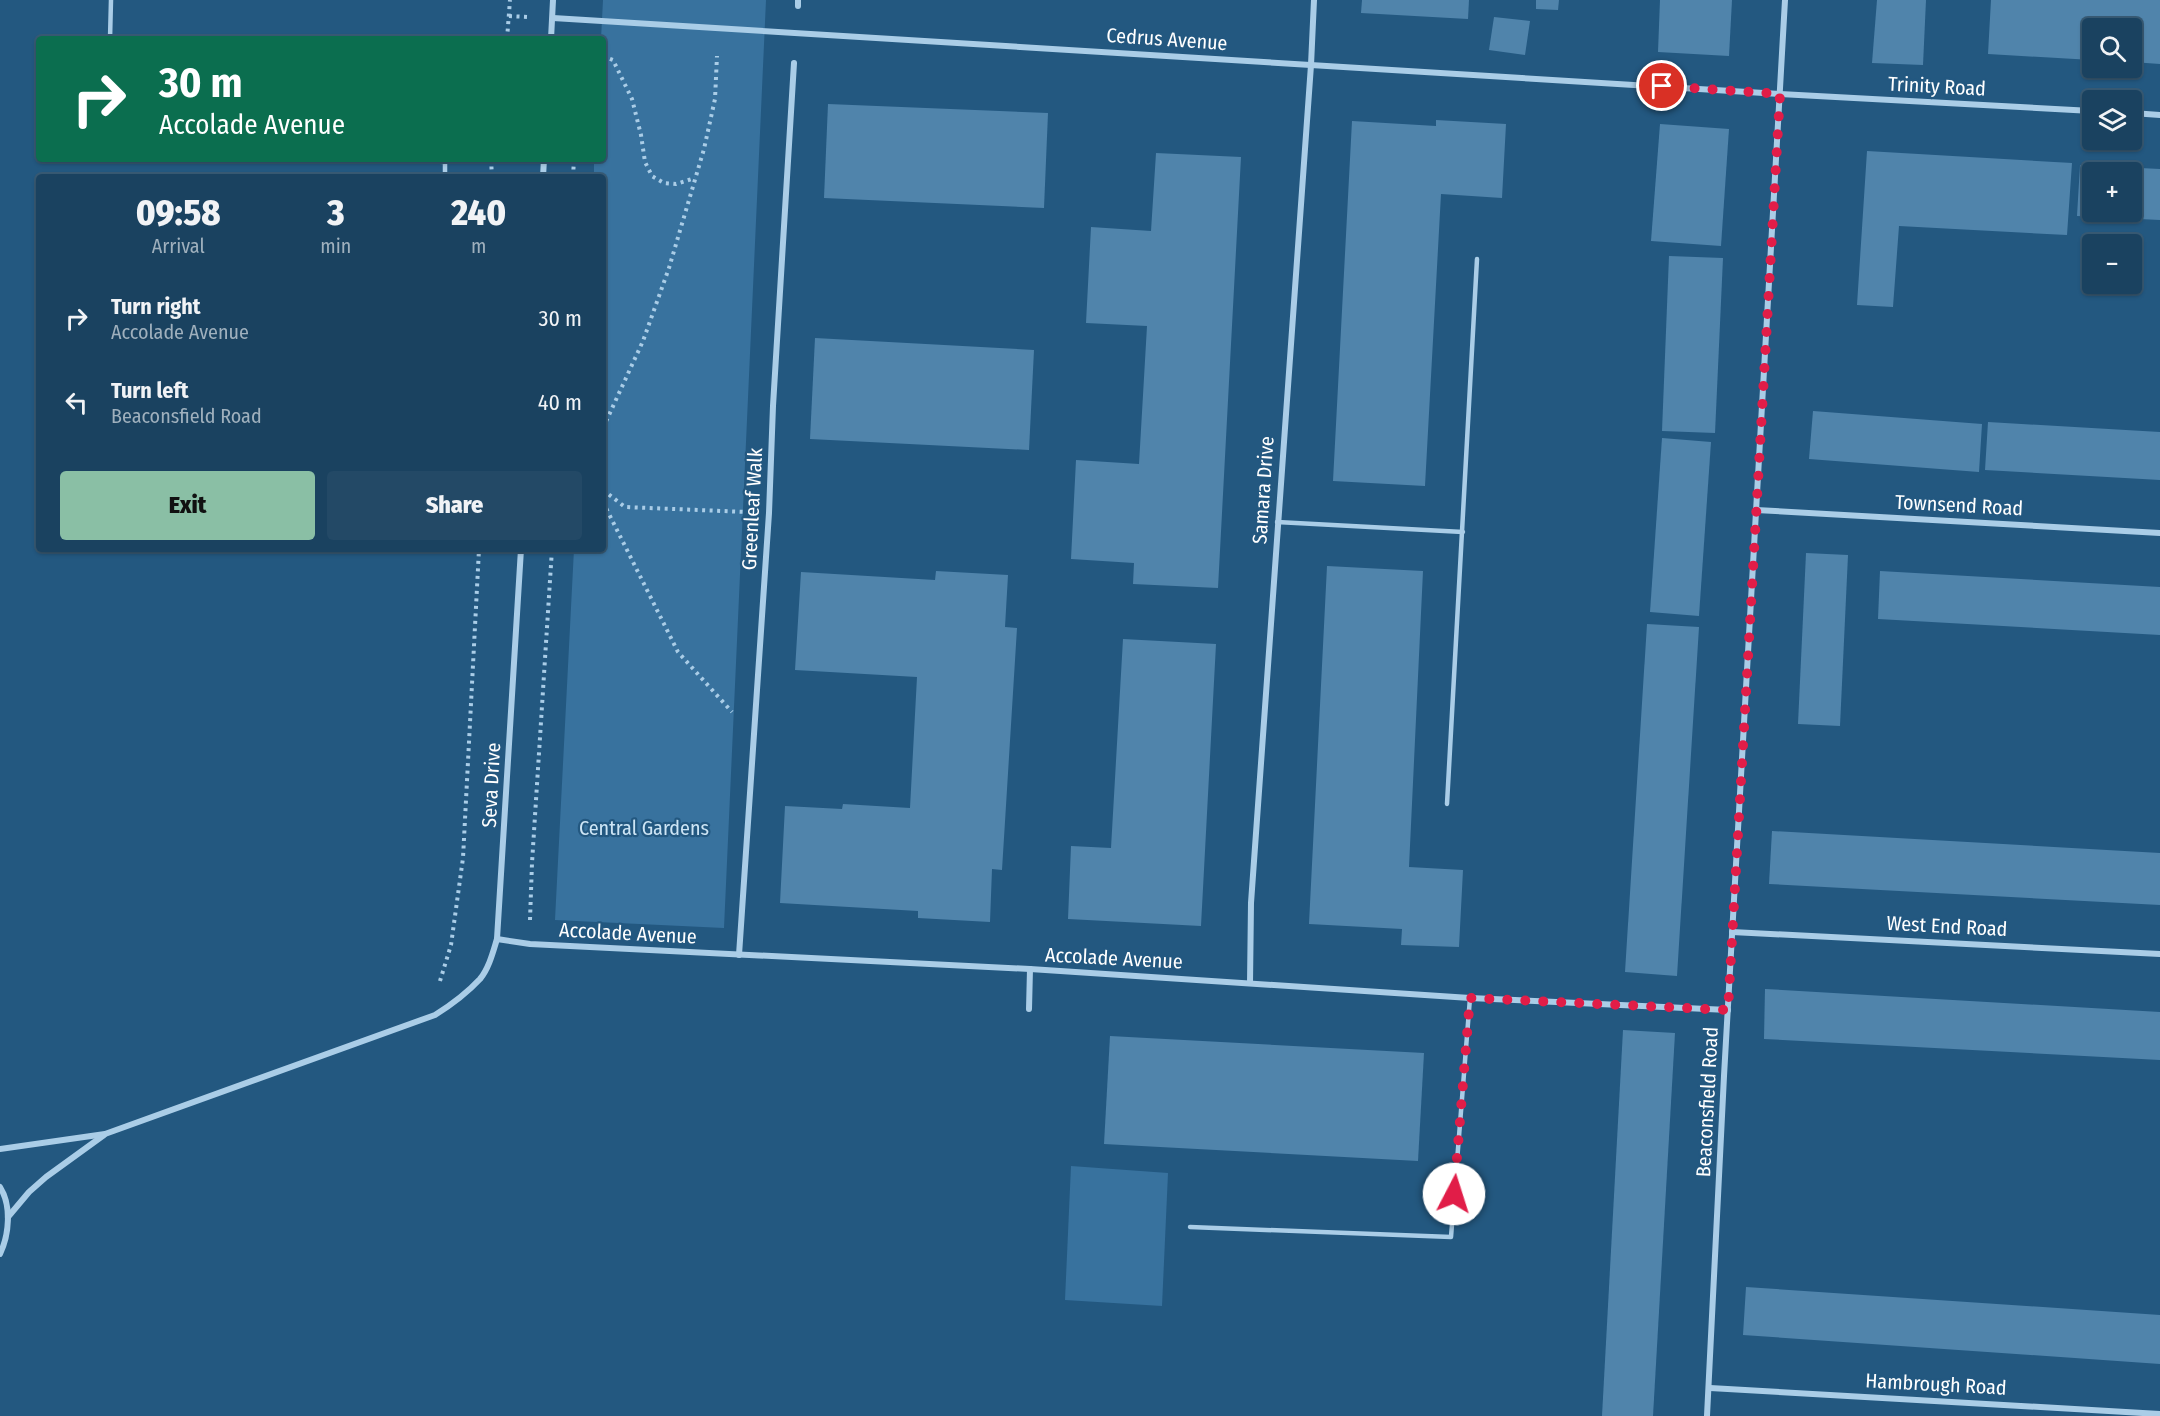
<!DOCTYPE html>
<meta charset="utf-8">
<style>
body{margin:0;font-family:"Fira Sans Condensed",sans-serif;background:#234966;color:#f1f3f6;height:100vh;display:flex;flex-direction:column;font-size:22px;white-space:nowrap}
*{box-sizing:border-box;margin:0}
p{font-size:20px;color:#9fb0bd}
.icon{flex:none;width:33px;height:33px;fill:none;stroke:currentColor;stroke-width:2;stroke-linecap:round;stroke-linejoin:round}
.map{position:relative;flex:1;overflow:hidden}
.details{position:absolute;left:36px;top:174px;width:570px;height:378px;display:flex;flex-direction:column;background:#1a4260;border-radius:6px;box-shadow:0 2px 4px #0004,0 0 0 2px #385b75}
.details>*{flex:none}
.guide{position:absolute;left:36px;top:36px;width:570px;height:126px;border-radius:6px;box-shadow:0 2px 4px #0004,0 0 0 2px #385b75;background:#0b6e4f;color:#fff;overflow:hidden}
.buttons{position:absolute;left:2082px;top:18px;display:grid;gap:12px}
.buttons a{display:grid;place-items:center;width:60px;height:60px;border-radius:6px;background:#1a4260;box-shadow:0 2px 4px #0004,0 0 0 2px #385b75;font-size:30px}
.pin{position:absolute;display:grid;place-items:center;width:51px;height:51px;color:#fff;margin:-26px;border:3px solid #fff;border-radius:50%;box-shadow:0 2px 6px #0007}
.me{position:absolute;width:66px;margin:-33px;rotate:5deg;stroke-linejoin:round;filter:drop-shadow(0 0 4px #0008)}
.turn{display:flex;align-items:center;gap:21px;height:126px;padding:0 24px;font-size:27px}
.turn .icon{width:78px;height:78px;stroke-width:2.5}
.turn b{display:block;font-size:42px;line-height:51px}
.eta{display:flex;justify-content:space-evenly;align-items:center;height:102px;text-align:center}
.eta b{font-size:36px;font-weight:800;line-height:42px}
.action{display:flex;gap:12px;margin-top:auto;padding:12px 24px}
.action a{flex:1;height:69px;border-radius:6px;background:#8abfa5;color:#111;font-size:24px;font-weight:800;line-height:69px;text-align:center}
.action a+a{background:#234966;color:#f1f3f6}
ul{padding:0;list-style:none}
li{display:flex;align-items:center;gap:18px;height:84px;padding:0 24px}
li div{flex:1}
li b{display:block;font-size:22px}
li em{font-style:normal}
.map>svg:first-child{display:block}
.green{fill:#38729e}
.building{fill:#5084ab;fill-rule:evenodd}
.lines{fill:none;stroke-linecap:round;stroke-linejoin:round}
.path{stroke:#aacde7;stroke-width:4;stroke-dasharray:3 4.5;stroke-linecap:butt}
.lane{stroke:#aacde7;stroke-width:4.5}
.street{stroke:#aacde7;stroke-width:6}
.route{stroke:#e11d48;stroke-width:10;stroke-dasharray:0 18}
.labels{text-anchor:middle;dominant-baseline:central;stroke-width:4.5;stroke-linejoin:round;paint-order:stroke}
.street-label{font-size:20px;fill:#fff;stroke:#235880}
.park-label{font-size:20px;fill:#cde5f5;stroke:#235880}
</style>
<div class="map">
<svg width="2160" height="1416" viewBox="0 0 2160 1416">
<rect width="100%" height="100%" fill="#235880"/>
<!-- green -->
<g class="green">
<polygon points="603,0 766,0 724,928 555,920 574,549 603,549 603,177 594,177 594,159 603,159 603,39 601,39"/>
<polygon points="1071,1166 1168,1173 1162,1306 1065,1300"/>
</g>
<!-- building -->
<g class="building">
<polygon points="1362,0 1469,0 1468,19 1361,13"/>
<polygon points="1536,0 1559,0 1558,10 1536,9"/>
<polygon points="1660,0 1732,0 1729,56 1658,52"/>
<polygon points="1877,0 1926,0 1923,65 1872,63"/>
<polygon points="1991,0 2160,0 2160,64 2132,62 2132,28 2092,28 2092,60 1988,54"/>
<polygon points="1494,17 1530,21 1525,55 1489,50"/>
<polygon points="828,104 1048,113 1044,208 824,198"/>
<polygon points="1436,120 1506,124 1502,198 1441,194 1425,486 1333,481 1352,121 1436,126"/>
<polygon points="1660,124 1729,129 1721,246 1651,241"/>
<polygon points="1867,151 2072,163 2067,235 1899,226 1893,307 1857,305"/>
<polygon points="1156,153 1241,157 1218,588 1133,584 1134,563 1071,559 1076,460 1139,464 1147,326 1086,323 1091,227 1151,231"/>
<path d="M 2080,165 L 2160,169 L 2160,220 L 2077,216 ZM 2092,172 L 2132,172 L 2132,212 L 2092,212 Z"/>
<polygon points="1669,256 1723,258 1715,433 1662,431"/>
<polygon points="815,338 1034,350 1029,450 810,439"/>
<polygon points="1813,411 1982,424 1979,472 1809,459"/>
<polygon points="1988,422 2160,432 2160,480 1985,470"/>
<polygon points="1662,438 1711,442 1699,616 1650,612"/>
<polygon points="1806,553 1848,555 1840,726 1798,724"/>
<polygon points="1327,566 1423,571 1409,867 1463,870 1459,947 1401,945 1402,929 1309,924"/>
<polygon points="936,571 1008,575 1005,627 1017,628 1002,870 992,869 990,922 918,918 918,911 780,903 785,806 842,809 843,804 910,808 917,677 795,670 801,572 935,580"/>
<polygon points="1880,571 2160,587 2160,635 1878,619"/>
<polygon points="1647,624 1699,627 1677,976 1625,972"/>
<polygon points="1123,639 1216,644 1201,926 1068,919 1071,846 1111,848"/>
<polygon points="1772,831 2160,853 2160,905 1769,884"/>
<polygon points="1765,989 2160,1012 2160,1060 1764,1039"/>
<polygon points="1623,1030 1675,1033 1653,1416 1602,1416"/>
<polygon points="1110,1036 1424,1053 1418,1161 1104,1144"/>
<polygon points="1746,1287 2160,1315 2160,1364 1743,1335"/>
</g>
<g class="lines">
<!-- path -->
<g class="path">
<polyline points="509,16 528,17"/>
<polyline points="507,39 510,0"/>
<polyline points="603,56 613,60 632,99 641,135 645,162 652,176 664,183 676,184 695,178"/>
<polyline points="491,159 492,177"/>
<polyline points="573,177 574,159"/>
<polyline points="603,428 643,341 669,268 704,149 715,99 717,56"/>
<polyline points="603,490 625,507 747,512"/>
<polyline points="603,502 678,652 732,712"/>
<polyline points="530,920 532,863 552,549"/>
<polyline points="440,981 451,945 463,858 479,549"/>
</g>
<!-- lane -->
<g class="lane">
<polyline points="110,39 111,0"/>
<polyline points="384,159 445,162 445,177"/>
<polyline points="1277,522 1463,532"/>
<polyline points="1447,804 1477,259"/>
<polyline points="1190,1227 1451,1237 1470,998"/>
</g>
<!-- street -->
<g class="street">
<polyline points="798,6 798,0"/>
<polyline points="553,18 1780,94 2092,111"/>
<polyline points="551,39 553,0"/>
<polyline points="2132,113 2160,115"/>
<polyline points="543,177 544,159"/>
<polyline points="1756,510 2160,533"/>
<polyline points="1732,932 2160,954"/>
<polyline points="497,939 530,944 1030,969 1470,998 1728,1010"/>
<polyline points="739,955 769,513 773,406 794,63"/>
<polyline points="1250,983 1251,903 1311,65 1314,0"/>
<polyline points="1029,1009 1030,969"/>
<path d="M 0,1149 L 105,1134 L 435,1015 C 451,1005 467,993 480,979 C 489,968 493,952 497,939 L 521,549"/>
<path d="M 0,1187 C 12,1206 9,1235 0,1254"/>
<polyline points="8,1217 29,1192 46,1177 104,1135"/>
<polyline points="1710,1388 2160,1414"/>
<polyline points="1707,1416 1724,1076 1785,0"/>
</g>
</g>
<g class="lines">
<!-- route -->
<polyline class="route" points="1454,1194 1470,998 1728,1010 1780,94 1662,86"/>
</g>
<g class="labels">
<!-- street labels -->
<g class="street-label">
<text transform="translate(1167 39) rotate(4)">Cedrus Avenue</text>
<text transform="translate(1937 86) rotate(3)">Trinity Road</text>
<text transform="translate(1263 490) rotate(-86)">Samara Drive</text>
<text transform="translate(1959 505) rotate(3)">Townsend Road</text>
<text transform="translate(752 509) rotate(-87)">Greenleaf Walk</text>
<text transform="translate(491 785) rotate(-87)">Seva Drive</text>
<text transform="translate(1947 926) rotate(3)">West End Road</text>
<text transform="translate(628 933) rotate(3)">Accolade Avenue</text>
<text transform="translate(1114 958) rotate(3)">Accolade Avenue</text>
<text transform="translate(1707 1102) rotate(-87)">Beaconsfield Road</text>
<text transform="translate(1936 1384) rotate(3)">Hambrough Road</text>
</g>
<!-- park labels -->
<g class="park-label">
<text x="644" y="828">Central Gardens</text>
</g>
</g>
</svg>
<div class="buttons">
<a><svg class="icon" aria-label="search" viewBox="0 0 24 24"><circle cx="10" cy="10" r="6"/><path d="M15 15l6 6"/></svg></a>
<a><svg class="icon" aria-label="layers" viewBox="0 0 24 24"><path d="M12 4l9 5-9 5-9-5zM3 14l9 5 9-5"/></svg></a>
<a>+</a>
<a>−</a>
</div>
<div class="pin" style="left:1662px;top:86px;background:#d93025"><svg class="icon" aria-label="arrive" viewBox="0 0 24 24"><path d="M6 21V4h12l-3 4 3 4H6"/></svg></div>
<svg class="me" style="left:1454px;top:1194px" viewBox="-20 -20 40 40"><circle r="19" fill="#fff"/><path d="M0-13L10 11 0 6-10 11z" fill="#e11d48"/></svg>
<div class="guide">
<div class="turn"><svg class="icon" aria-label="right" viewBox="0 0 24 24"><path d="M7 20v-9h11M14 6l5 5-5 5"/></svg><div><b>30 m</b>Accolade Avenue</div></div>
</div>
<section class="details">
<div class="eta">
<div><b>09:58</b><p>Arrival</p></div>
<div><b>3</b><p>min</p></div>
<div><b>240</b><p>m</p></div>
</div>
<ul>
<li><svg class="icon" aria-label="right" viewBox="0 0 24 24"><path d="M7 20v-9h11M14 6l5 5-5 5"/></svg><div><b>Turn right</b><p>Accolade Avenue</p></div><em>30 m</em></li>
<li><svg class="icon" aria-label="left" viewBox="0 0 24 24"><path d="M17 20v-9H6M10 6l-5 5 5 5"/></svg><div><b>Turn left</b><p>Beaconsfield Road</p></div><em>40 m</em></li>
</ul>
<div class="action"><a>Exit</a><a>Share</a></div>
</section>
</div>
